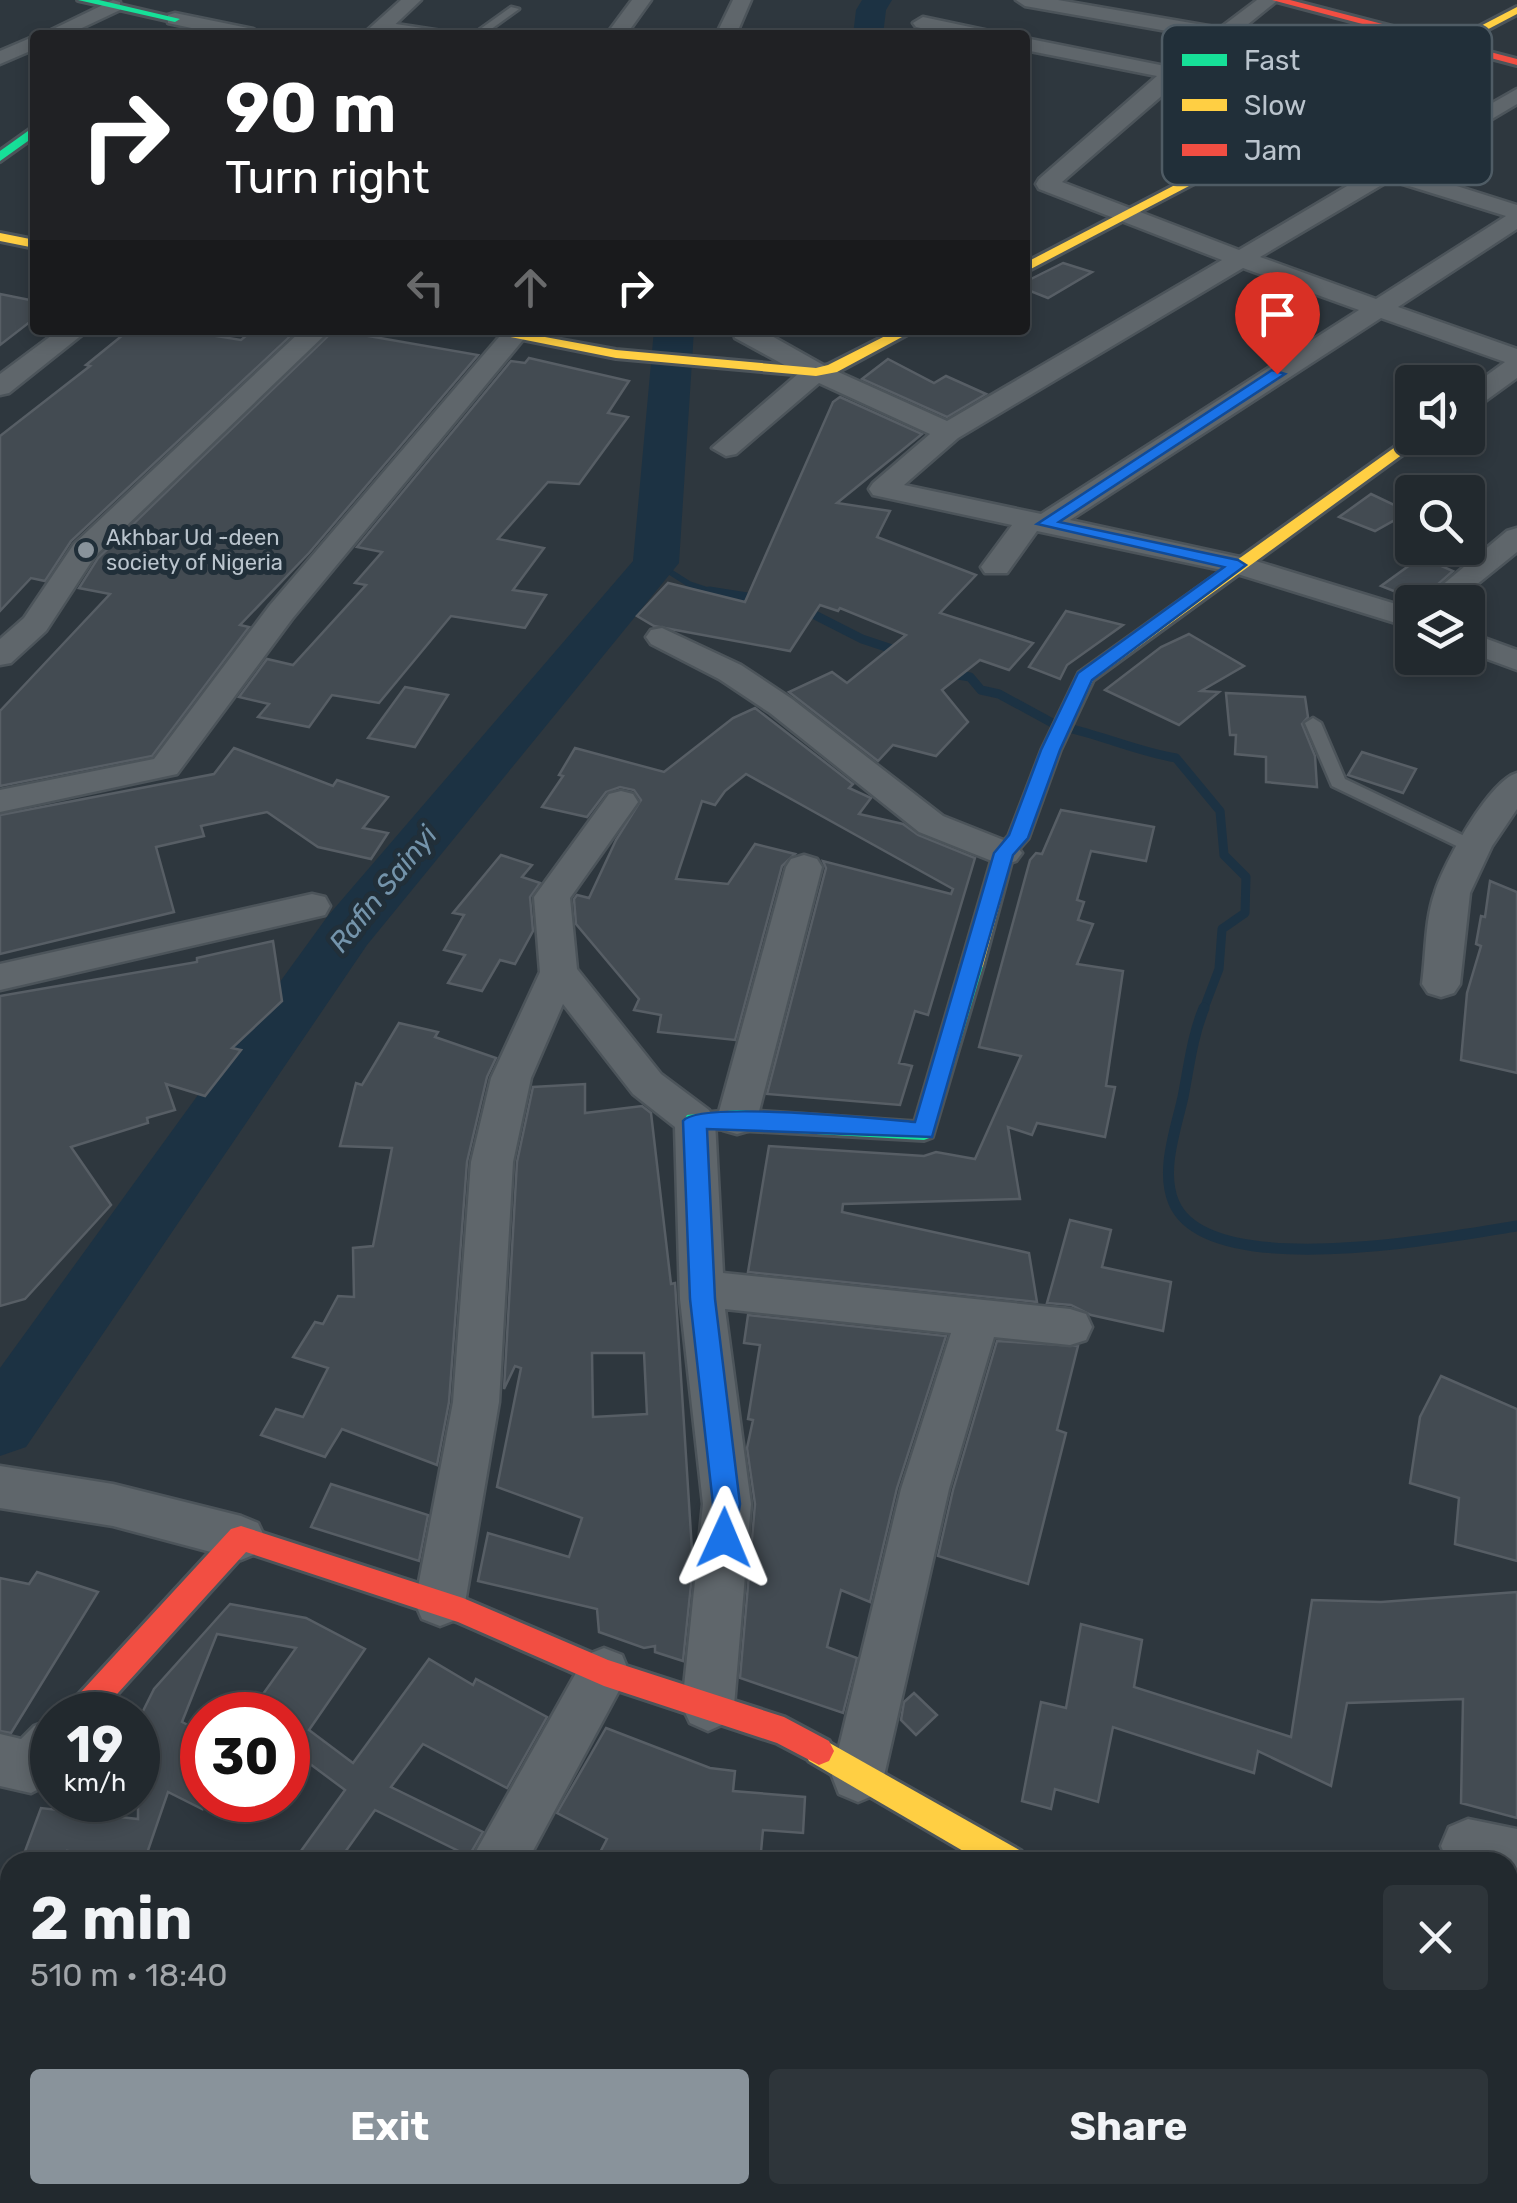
<!DOCTYPE html>
<meta charset="utf-8">
<style>
body{margin:0;font-family:Rubik,sans-serif;background:#2e353a;color:#f1f3f6;height:100vh;display:flex;flex-direction:column;font-size:38px;white-space:nowrap}
*{box-sizing:border-box;margin:0}
p{font-size:32px;color:#a2a6aa}
.icon{flex:none;width:55px;height:55px;fill:none;stroke:currentColor;stroke-width:2;stroke-linecap:round;stroke-linejoin:round}
.map{position:relative;flex:1;overflow:hidden}
.panel{position:absolute;left:0px;top:1852px;width:1518px;height:352px;display:flex;flex-direction:column;background:#22292e;border-radius:30px 30px 0 0;box-shadow:0 5px 15px #0003,0 0 0 2px #3f454a}
.panel>*{flex:none}
.hud{position:absolute;left:30px;top:30px;width:1000px;height:305px;border-radius:10px;box-shadow:0 5px 15px #0003,0 0 0 2px #3f454a;background:#202124;color:#fff;overflow:hidden}
.buttons{position:absolute;left:1395px;top:365px;display:grid;gap:20px}
.buttons a{display:grid;place-items:center;width:90px;height:90px;border-radius:10px;background:#22292e;box-shadow:0 5px 15px #0003,0 0 0 2px #3f454a;font-size:50px}
.speed{position:absolute;left:30px;top:1692px;display:flex;gap:20px;font-size:50px;font-weight:700;text-align:center}
.speed>*{display:grid;place-content:center;width:130px;height:130px;border-radius:50%;background:#22292e;box-shadow:0 5px 15px #0003,0 0 0 2px #3f454a;line-height:1}
.speed small{font-size:25px;font-weight:400}
.speed .limit{border:15px solid #d22;background:#fff;color:#111}
.pin{position:absolute;display:grid;place-items:center;width:85px;height:85px;color:#fff;margin:-102px -42px;border-radius:50% 50% 50% 0;rotate:-45deg;box-shadow:0 0 10px #0007}
.pin .icon{rotate:45deg}
.me{position:absolute;width:110px;margin:-55px;rotate:1deg;stroke-linejoin:round;filter:drop-shadow(0 0 8px #0008)}
.turn{display:flex;align-items:center;gap:35px;height:210px;padding:0 30px;font-size:45px}
.turn .icon{width:130px;height:130px;stroke-width:2.5}
.turn b{display:block;font-size:70px;line-height:85px}
.lanes{display:flex;align-items:center;height:95px;padding:0 30px;background:#0003;justify-content:center;gap:50px;direction:ltr}
.lanes .off{opacity:.35}
.round{display:grid;place-items:center;flex:none;width:105px;height:105px;border-radius:10px;background:#2e353a}
.headline{display:flex;align-items:center;justify-content:space-between;height:170px;padding:0 30px}
h1{font-size:60px;font-weight:700;line-height:75px}
.cta{display:flex;gap:20px;margin-top:auto;padding:20px 30px}
.cta a{flex:1;height:115px;border-radius:10px;background:#89939b;color:#fff;font-size:40px;font-weight:700;line-height:115px;text-align:center}
.cta a+a{background:#2e353a;color:#f1f3f6}
.map>svg:first-child{display:block}
.lines{fill:none;stroke-linecap:round;stroke-linejoin:round}
.stream-far2{stroke:#1c3243;stroke-width:6}
.stream-far1{stroke:#1c3243;stroke-width:9}
.stream{stroke:#1c3243;stroke-width:11}
.river{fill:#1c3243;fill-rule:evenodd}
.building{fill:#434b52;stroke:#575e65;stroke-width:2.5;fill-rule:evenodd}
.lane-casing{stroke:#4c545a;stroke-width:5}
.street-casing{stroke:#4c545a;stroke-width:5}
.fast-casing{stroke:#4c545a;stroke-width:6}
.slow-casing{stroke:#4c545a;stroke-width:6}
.jam-casing{stroke:#4c545a;stroke-width:6}
.lane{fill:#5f666b;fill-rule:evenodd}
.street{fill:#5f666b;fill-rule:evenodd}
.fast{fill:#16e098;fill-rule:evenodd}
.slow{fill:#ffcf43;fill-rule:evenodd}
.jam{fill:#f24e42;fill-rule:evenodd}
.route{fill:#1a73e8;stroke:#114b97;stroke-width:2.5}
.poi-dot{fill:#89939b;stroke:#212f39;stroke-width:4}
.labels{text-anchor:middle;dominant-baseline:central;stroke-width:10;stroke-linejoin:round;paint-order:stroke}
.far-poi-label{font-size:22px;fill:#bac4cd;stroke:#212f39;text-anchor:start}
.water-label{font-size:28px;font-style:italic;fill:#7494ab;stroke:#212f39}
.key{fill:#212f39;stroke:#4f5c65;stroke-width:2.5}
.key-label{font-size:28px;fill:#bac4cd}
</style>
<div class="map">
<svg width="1517" height="2203" viewBox="0 0 1517 2203">
<rect width="100%" height="100%" fill="#2e373e"/>
<g class="lines">
<!-- stream-far2 -->
<polyline class="stream-far2" points="656,563 689,584 716,593"/>
<!-- stream-far1 -->
<g class="stream-far1">
<polyline points="709,591 760,599"/>
<polyline points="805,610 862,639 898,651"/>
<polyline points="952,674 970,677 981,690 999,694 1056,725"/>
<path d="M 1072,729 C 1109,738 1140,752 1176,758 L 1220,811 L 1224,855 L 1246,877 L 1245,913 L 1222,929 L 1219,969 L 1203,1011"/>
</g>
<!-- stream -->
<path class="stream" d="M 1204,1008 C 1192,1037 1189,1067 1183,1097 C 1176,1129 1160,1171 1174,1203 C 1209,1283 1447,1237 1517,1226"/>
<!-- river -->
<g class="river">
<polygon points="862,0 892,0 886,10 883,35 853,35 856,10"/>
<polygon points="654,330 694,330 679,563 367,945 26,1447 0,1456 0,1368 327,917 633,561"/>
</g>
</g>
<!-- building -->
<g class="building">
<polygon points="1063,263 1092,272 1048,298 1025,289 1025,282"/>
<polygon points="0,294 35,301 35,318 0,345"/>
<polygon points="129,330 185,331 241,340 253,330 297,330 71,541 45,581 31,578 0,611 0,436 90,366 86,365"/>
<polygon points="334,330 478,355 309,553 240,625 249,627 152,756 0,786 0,711 110,594 79,588 98,558"/>
<polygon points="529,358 629,381 608,413 628,417 579,484 548,482 498,539 544,548 513,590 546,595 525,628 451,616 379,703 332,695 309,727 258,717 269,704 239,697 267,659 293,665 366,585 355,583 382,552 357,547 511,361 525,363"/>
<polygon points="888,359 934,383 946,376 986,394 947,417 862,379"/>
<polygon points="840,397 922,434 837,503 890,511 877,537 976,575 940,613 1033,643 1009,670 980,660 942,690 968,722 936,756 893,745 878,761 789,692 832,672 847,683 906,635 840,608 838,611 820,605 790,651 654,626 637,616 668,583 745,602 833,402"/>
<polygon points="1371,494 1409,512 1375,531 1339,517"/>
<polygon points="1421,557 1453,571 1419,601 1381,586"/>
<polygon points="1066,611 1123,625 1067,665 1060,679 1029,667"/>
<polygon points="1189,634 1244,666 1201,691 1219,692 1179,725 1105,690 1161,647"/>
<polygon points="405,687 448,695 415,747 368,738"/>
<polygon points="1226,693 1305,697 1308,717 1302,724 1315,756 1317,787 1266,782 1266,757 1235,754 1236,735 1230,735"/>
<polygon points="755,708 853,784 849,788 871,798 859,814 903,824 918,835 975,858 928,1015 915,1011 899,1063 912,1066 900,1105 767,1094 826,868 823,861 951,894 953,889 746,774 725,791 715,805 702,801 676,879 728,884 755,844 795,854 782,866 735,1040 658,1032 661,1015 634,1010 639,999 576,924 574,899 577,895 589,898 616,840 641,800 634,790 620,787 606,792 587,817 542,807 563,776 559,775 575,748 664,772 733,718"/>
<polygon points="234,748 333,786 337,780 388,797 363,828 388,833 371,859 318,847 267,812 201,826 204,836 156,847 174,912 0,954 0,815 214,774"/>
<polygon points="1362,752 1416,769 1403,793 1348,775"/>
<polygon points="1061,810 1154,827 1146,861 1091,851 1077,900 1084,902 1078,920 1093,924 1077,964 1123,971 1106,1086 1115,1087 1105,1137 1037,1123 1032,1135 1008,1127 1020,1199 843,1204 842,1212 1029,1253 1037,1302 748,1272 769,1146 924,1156 936,1152 975,1159 1021,1056 979,1047 1030,860 1036,853 1042,854"/>
<polygon points="501,855 532,865 522,877 540,883 530,897 533,931 515,964 500,960 482,991 448,983 465,955 444,950 464,915 453,913"/>
<polygon points="1490,881 1517,892 1517,1073 1461,1060 1467,993 1481,946 1476,944 1481,916 1485,917"/>
<polygon points="273,941 282,1001 232,1048 241,1050 205,1096 166,1084 175,1110 147,1118 148,1123 71,1147 111,1205 25,1299 0,1306 0,996 197,962 197,958"/>
<polygon points="399,1023 438,1032 435,1037 496,1058 487,1077 467,1162 449,1402 437,1465 342,1429 325,1457 261,1435 276,1409 303,1417 328,1368 293,1357 315,1322 323,1324 338,1296 354,1297 353,1248 373,1246 392,1148 340,1146 356,1083 362,1085"/>
<path d="M 585,1084 L 585,1113 L 642,1106 L 651,1113 L 671,1284 L 675,1283 L 693,1566 L 683,1661 L 655,1652 L 655,1646 L 644,1648 L 599,1632 L 597,1609 L 478,1581 L 488,1533 L 569,1557 L 582,1518 L 497,1487 L 521,1368 L 515,1366 L 504,1389 L 517,1162 L 533,1087 ZM 592,1353 L 644,1353 L 647,1414 L 593,1417 Z"/>
<polygon points="1070,1220 1111,1230 1102,1267 1171,1282 1163,1331 1091,1315 1071,1305 1047,1303"/>
<polygon points="748,1315 946,1336 897,1488 870,1602 841,1590 827,1647 857,1658 843,1713 740,1678 755,1504 747,1448 753,1420 748,1419 760,1345 744,1343"/>
<polygon points="997,1341 1078,1346 1057,1430 1066,1433 1028,1584 938,1556 953,1490"/>
<polygon points="1441,1376 1517,1409 1517,1561 1455,1544 1459,1498 1410,1483 1420,1417"/>
<polygon points="331,1484 428,1515 419,1561 311,1527"/>
<polygon points="37,1572 98,1592 11,1733 0,1731 0,1578 29,1584"/>
<polygon points="1517,1592 1517,1818 1461,1803 1463,1699 1347,1703 1331,1786 1258,1751 1254,1773 1113,1727 1098,1802 1055,1789 1051,1809 1022,1801 1041,1702 1066,1708 1081,1624 1142,1640 1134,1687 1291,1737 1312,1600 1381,1602"/>
<polygon points="230,1604 306,1618 365,1649 309,1730 353,1763 429,1659 473,1685 476,1679 547,1717 507,1788 423,1744 391,1787 483,1832 469,1856 375,1810 338,1862 293,1862 345,1790 294,1752 288,1760 288,1715 248,1715 296,1648 217,1634 182,1722 202,1732 202,1809 168,1792 144,1862 67,1851 63,1862 21,1862 41,1808 138,1819 138,1721 154,1689"/>
<polygon points="914,1693 937,1715 916,1735 901,1720 904,1702"/>
<polygon points="606,1728 710,1768 735,1771 733,1791 805,1797 803,1833 763,1830 760,1862 595,1862 607,1839 557,1813"/>
</g>
<g class="lines">
<defs>
<g id="lane">
<polygon points="511,7 519,9 483,35 472,35"/>
<polygon points="383,22 448,32 453,35 429,35 380,27"/>
<polygon points="1313,718 1321,723 1345,779 1479,843 1482,847 1479,851 1467,851 1332,786 1305,723"/>
</g>
<g id="street">
<polygon points="113,0 120,2 120,10 67,35 41,35"/>
<polygon points="401,0 421,0 384,35 362,35"/>
<polygon points="632,0 651,0 626,35 606,35"/>
<polygon points="733,0 751,0 736,35 716,35"/>
<path d="M 1016,0 L 1058,0 L 1220,28 L 1257,0 L 1278,0 L 1199,64 L 1333,105 L 1337,109 L 1333,113 L 1319,113 L 1187,74 L 1062,182 L 1239,250 L 1369,173 L 1265,141 L 1262,136 L 1265,131 L 1281,131 L 1385,164 L 1517,89 L 1517,104 L 1406,170 L 1517,205 L 1517,229 L 1398,307 L 1517,349 L 1517,378 L 1477,407 L 1468,409 L 1468,389 L 1505,362 L 1381,318 L 1070,520 L 1249,559 L 1412,609 L 1412,628 L 1231,572 L 1037,531 L 1007,573 L 985,573 L 981,567 L 1012,525 L 873,495 L 869,489 L 873,483 L 930,434 L 819,383 L 736,454 L 726,456 L 712,448 L 799,373 L 735,338 L 733,330 L 761,330 L 825,366 L 947,421 L 1222,260 L 1039,189 L 1036,184 L 1039,179 L 1157,76 L 1025,50 L 1025,38 L 1170,67 L 1207,38 L 1025,6 ZM 1390,180 L 1506,216 L 1376,299 L 1260,257 ZM 1243,268 L 1359,310 L 1041,514 L 904,485 L 958,438 Z"/>
<polygon points="175,13 253,29 263,35 224,35 168,23 168,15"/>
<polygon points="923,17 989,31 992,35 953,35 916,27 913,23"/>
<polygon points="35,36 35,49 0,64 0,51"/>
<polygon points="59,330 88,330 9,393 0,395 0,374"/>
<polygon points="302,330 330,330 95,556 46,631 11,663 0,665 0,639 24,618 74,544"/>
<polygon points="505,330 523,330 527,335 292,619 177,774 0,812 0,790 154,759 270,605"/>
<polygon points="1517,528 1517,552 1455,602 1422,602 1507,531"/>
<polygon points="662,628 741,665 792,699 943,816 1016,845 1022,853 1016,861 1004,865 992,861 919,832 770,713 719,679 651,644 646,637 651,630"/>
<polygon points="1468,632 1517,650 1517,670 1468,652"/>
<path d="M 1517,773 L 1517,809 L 1492,846 L 1470,893 L 1460,984 L 1454,993 L 1441,997 L 1428,993 L 1422,984 C 1426,955 1425,919 1435,892 C 1444,863 1489,781 1517,773 Z"/>
<polygon points="621,791 633,794 638,802 570,898 577,969 661,1074 709,1110 715,1121 723,1273 1070,1309 1086,1314 1092,1327 1086,1340 1070,1345 994,1337 949,1489 884,1776 877,1794 858,1802 839,1794 832,1776 901,1489 951,1333 725,1309 751,1504 734,1706 726,1723 708,1731 690,1723 682,1706 703,1504 680,1299 675,1127 633,1094 563,1004 531,1078 513,1162 499,1402 465,1603 458,1619 440,1626 422,1619 415,1603 453,1402 471,1162 491,1078 540,972 534,897 609,794"/>
<polygon points="804,855 817,859 822,867 757,1119 751,1130 737,1134 723,1130 717,1119 786,867 791,859"/>
<polygon points="312,894 325,897 330,906 325,915 0,990 0,964"/>
<polygon points="0,1466 113,1484 241,1516 258,1523 265,1538 258,1553 241,1560 113,1526 0,1508"/>
<polygon points="604,1648 622,1655 629,1672 527,1862 470,1862 586,1655"/>
<polygon points="52,1719 52,1782 31,1793 0,1786 0,1734 21,1739 34,1726"/>
<polygon points="1468,1819 1517,1829 1517,1883 1508,1881 1508,1862 1448,1862 1441,1846 1449,1827"/>
<polygon points="292,2195 354,2195 351,2203 288,2203"/>
<polygon points="1099,2195 1161,2195 1158,2203 1095,2203"/>
<polygon points="1403,2195 1469,2195 1473,2203 1406,2203"/>
</g>
<g id="fast">
<polygon points="78,0 99,0 180,19 175,22"/>
<polygon points="35,126 35,136 0,161 0,151"/>
<polygon points="972,959 983,966 932,1137 924,1140 687,1127 684,1121 687,1115 737,1110 915,1122 961,966"/>
</g>
<g id="slow">
<polygon points="1517,7 1517,14 1025,272 1025,263"/>
<polygon points="0,233 35,240 35,248 0,241"/>
<polygon points="476,330 507,330 616,350 816,368 828,365 897,330 915,330 837,372 816,376 616,358"/>
<polygon points="1412,435 1425,438 1093,680 1060,750 1028,838 1013,855 983,966 979,971 965,971 961,966 994,853 1009,836 1042,750 1079,673"/>
<polygon points="819,1737 1021,1851 1025,1862 982,1862 809,1761 804,1751 809,1741"/>
</g>
<g id="jam">
<polygon points="1272,0 1290,0 1517,59 1517,65"/>
<polygon points="241,1526 463,1598 608,1660 784,1717 829,1741 834,1751 829,1761 819,1765 777,1743 604,1686 458,1622 246,1552 98,1715 64,1715 69,1705 231,1529"/>
</g>
</defs>
<!-- lane casing -->
<use href="#lane" class="lane-casing"/>
<!-- street casing -->
<use href="#street" class="street-casing"/>
<!-- fast casing -->
<use href="#fast" class="fast-casing"/>
<!-- slow casing -->
<use href="#slow" class="slow-casing"/>
<!-- jam casing -->
<use href="#jam" class="jam-casing"/>
<!-- lane -->
<use href="#lane" class="lane"/>
<!-- street -->
<use href="#street" class="street"/>
<!-- fast -->
<use href="#fast" class="fast"/>
<!-- slow -->
<use href="#slow" class="slow"/>
<!-- jam -->
<use href="#jam" class="jam"/>
</g>
<!-- route -->
<path class="route" d="M 1272,370 L 1285,374 L 1059,522 L 1238,560 L 1246,565 L 1092,680 L 1060,750 L 1028,838 L 1013,855 L 932,1137 L 707,1129 L 715,1299 L 740,1504 L 733,1546 L 724,1550 L 714,1546 L 710,1538 L 713,1504 L 690,1299 L 683,1121 C 698,1100 881,1119 915,1122 L 994,853 L 1009,835 L 1041,750 L 1078,673 L 1224,567 L 1037,524 Z"/>
<!-- markers -->
<circle class="poi-dot" cx="86" cy="550" r="10"/>
<g class="labels">
<!-- far-poi labels -->
<g class="far-poi-label">
<text x="106" y="537">Akhbar Ud -deen<tspan x="106" dy="25">society of Nigeria</tspan></text>
</g>
<!-- water labels -->
<g class="water-label">
<text transform="translate(383 889) rotate(-51)">Rafin Sainyi</text>
</g>
</g>
<!-- legend -->
<rect x="1162" y="25" width="330" height="160" rx="15" class="key"/>
<rect x="1182" y="54" width="45" height="12" fill="#16e098"/>
<rect x="1182" y="99" width="45" height="12" fill="#ffcf43"/>
<rect x="1182" y="144" width="45" height="12" fill="#f24e42"/>
<g class="key-label">
<text x="1244" y="70">Fast</text>
<text x="1244" y="115">Slow</text>
<text x="1244" y="160">Jam</text>
</g>
</svg>
<div class="buttons">
<a><svg class="icon" aria-label="sound" viewBox="0 0 24 24"><path d="M4 9h4l5-4v14l-5-4H4zM17 9q2 3 0 6"/></svg></a>
<a><svg class="icon" aria-label="search" viewBox="0 0 24 24"><circle cx="10" cy="10" r="6"/><path d="M15 15l6 6"/></svg></a>
<a><svg class="icon" aria-label="layers" viewBox="0 0 24 24"><path d="M12 4l9 5-9 5-9-5zM3 14l9 5 9-5"/></svg></a>
</div>
<div class="speed"><div>19<small>km/h</small></div><div class="limit">30</div></div>
<div class="pin" style="left:1277px;top:374px;background:#d93025"><svg class="icon" aria-label="arrive" viewBox="0 0 24 24"><path d="M6 21V4h12l-3 4 3 4H6"/></svg></div>
<svg class="me" style="left:724px;top:1538px" viewBox="-20 -20 40 40"><path d="M0-17L14 15 0 8-14 15z" fill="#1a73e8" stroke="#fff" stroke-width="4"/></svg>
<div class="hud">
<div class="turn"><svg class="icon" aria-label="right" viewBox="0 0 24 24"><path d="M7 20v-9h11M14 6l5 5-5 5"/></svg><div><b>90 m</b>Turn right</div></div>
<div class="lanes"><svg class="icon off" aria-label="left" viewBox="0 0 24 24"><path d="M17 20v-9H6M10 6l-5 5 5 5"/></svg><svg class="icon off" aria-label="ahead" viewBox="0 0 24 24"><path d="M12 20V5M6 11l6-6 6 6"/></svg><svg class="icon" aria-label="right" viewBox="0 0 24 24"><path d="M7 20v-9h11M14 6l5 5-5 5"/></svg></div>
</div>
<section class="panel">
<div class="headline"><div><h1>2 min</h1><p>510 m · 18:40</p></div><a class="round"><svg class="icon" aria-label="close" viewBox="0 0 24 24"><path d="M6 6l12 12M18 6L6 18"/></svg></a></div>
<div class="cta"><a>Exit</a><a>Share</a></div>
</section>
</div>
